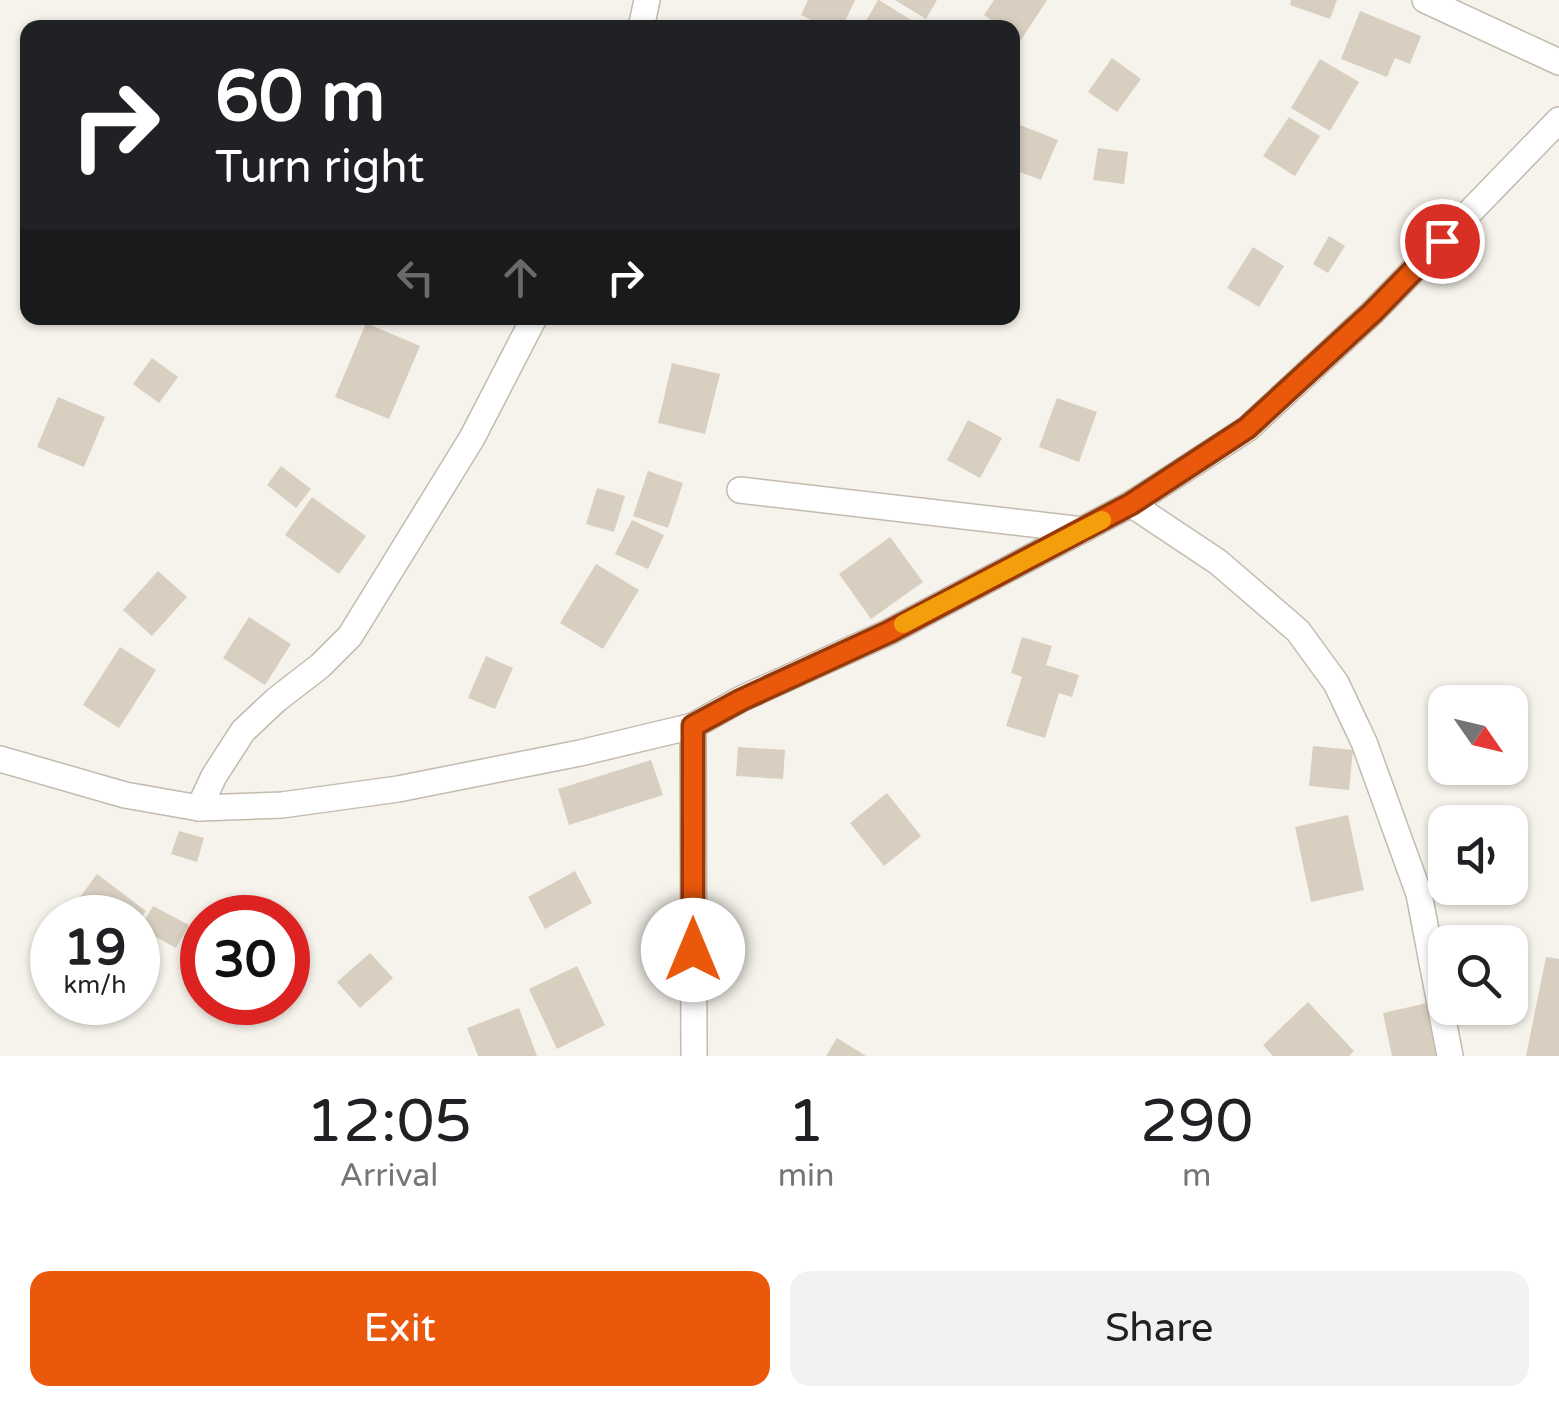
<!DOCTYPE html>
<style>
body{margin:0;font-family:"Varela Round",sans-serif;background:#f2f2f2;color:#202124;height:100vh;display:flex;flex-direction:column;font-size:38px;white-space:nowrap}
*{box-sizing:border-box;margin:0}
p{font-size:32px;color:#757577}
.icon{flex:none;width:55px;height:55px;fill:none;stroke:currentColor;stroke-width:2;stroke-linecap:round;stroke-linejoin:round}
.map{position:relative;height:1056px;overflow:hidden}
.side{display:flex;flex-direction:column;background:#fff;flex:1}
.side>*{flex:none}
.hud{position:absolute;left:20px;top:20px;width:1000px;height:305px;border-radius:20px;box-shadow:0 2px 8px #0004;background:#202124;color:#fff;overflow:hidden}
.needle{width:65px;rotate:124deg}
.fabs{position:absolute;left:1428px;top:685px;display:grid;gap:20px}
.fabs a{display:grid;place-items:center;width:100px;height:100px;border-radius:20px;background:#fff;box-shadow:0 2px 8px #0004;font-size:50px}
.speed{position:absolute;left:30px;top:895px;display:flex;gap:20px;font-size:50px;font-weight:700;text-align:center}
.speed>*{display:grid;place-content:center;width:130px;height:130px;border-radius:50%;background:#fff;box-shadow:0 2px 8px #0004;line-height:1}
.speed small{font-size:25px;font-weight:400}
.speed .limit{border:15px solid #d22;background:#fff;color:#111}
.pin{position:absolute;display:grid;place-items:center;width:85px;height:85px;color:#fff;margin:-42px;border:5px solid #fff;border-radius:50%;box-shadow:0 2px 10px #0007}
.me{position:absolute;width:110px;margin:-55px;rotate:0deg;stroke-linejoin:round;filter:drop-shadow(0 0 8px #0008)}
.turn{display:flex;align-items:center;gap:35px;height:210px;padding:0 30px;font-size:45px}
.turn .icon{width:130px;height:130px;stroke-width:2.5}
.turn b{display:block;font-size:70px;line-height:85px}
.lanes{display:flex;align-items:center;height:95px;padding:0 30px;background:#0003;justify-content:center;gap:50px;direction:ltr}
.lanes .off{opacity:.35}
.eta{display:flex;justify-content:space-evenly;align-items:center;height:170px;text-align:center}
.eta b{font-size:60px;font-weight:600;line-height:70px}
.primary-button{display:flex;gap:20px;margin-top:auto;padding:20px 30px}
.primary-button a{flex:1;height:115px;border-radius:20px;background:#ea580c;color:#fff;font-size:40px;font-weight:600;line-height:115px;text-align:center}
.primary-button a+a{background:#f2f2f2;color:#202124}
.map>svg:first-child{display:block}
.building{fill:#d8cfc1}
.lines{fill:none;stroke-linecap:round;stroke-linejoin:round}
.street-casing{stroke:#c2bbae;stroke-width:28}
.street{stroke:#fff;stroke-width:25}
.route-casing{stroke:#983908;stroke-width:25}
.route{stroke:#ea580c;stroke-width:18}
.slow{stroke:#f59e0b;stroke-width:18}
</style>
<div class="map">
<svg width="1559" height="1056" viewBox="0 0 1559 1056">
<rect width="100%" height="100%" fill="#f6f3ec"/>
<!-- building -->
<g class="building">
<polygon points="808,0 855,0 842,28 828,28 801,15"/>
<polygon points="878,0 879,0 924,28 862,28"/>
<polygon points="895,0 937,0 926,19"/>
<polygon points="994,0 1047,0 1021,40 1012,34 1012,28 1003,28 984,15"/>
<polygon points="1291,0 1337,0 1330,19 1290,5"/>
<polygon points="1360,11 1421,36 1410,64 1395,58 1387,77 1341,59"/>
<polygon points="1112,58 1141,79 1117,112 1088,92"/>
<polygon points="1320,59 1359,82 1330,131 1291,108"/>
<polygon points="1289,117 1320,136 1295,176 1263,156"/>
<polygon points="1020,125 1058,140 1041,180 1012,169 1012,145"/>
<polygon points="1098,148 1128,152 1124,184 1093,180"/>
<polygon points="1329,236 1345,246 1328,273 1313,264"/>
<polygon points="1253,247 1284,266 1259,307 1227,288"/>
<polygon points="366,323 420,346 389,419 335,397"/>
<polygon points="152,358 178,377 159,403 133,384"/>
<polygon points="672,363 720,374 705,434 658,423"/>
<polygon points="58,397 105,417 84,467 37,447"/>
<polygon points="1057,398 1097,412 1079,462 1039,447"/>
<polygon points="968,420 1002,438 980,478 947,460"/>
<polygon points="281,466 311,489 296,508 267,485"/>
<polygon points="648,471 683,483 668,528 633,516"/>
<polygon points="597,488 625,496 614,532 586,524"/>
<polygon points="312,497 366,536 339,574 285,535"/>
<polygon points="632,520 664,535 648,569 615,554"/>
<polygon points="890,537 923,582 871,619 839,574"/>
<polygon points="596,564 639,590 603,649 560,623"/>
<polygon points="158,571 187,597 152,636 123,610"/>
<polygon points="249,617 291,644 265,685 223,658"/>
<polygon points="1022,637 1052,646 1046,665 1079,675 1072,697 1059,693 1045,738 1006,726 1022,677 1011,673"/>
<polygon points="120,647 156,670 119,728 83,705"/>
<polygon points="486,656 513,668 495,709 468,698"/>
<polygon points="1313,746 1353,750 1349,790 1309,786"/>
<polygon points="738,747 785,750 783,779 736,776"/>
<polygon points="651,760 663,795 569,825 558,789"/>
<polygon points="887,793 921,836 884,866 850,823"/>
<polygon points="1348,815 1364,890 1311,902 1295,827"/>
<polygon points="179,831 204,838 197,862 171,854"/>
<polygon points="575,871 592,903 545,929 528,897"/>
<polygon points="97,874 146,911 138,922 138,918 129,918 125,915 123,918 97,918 101,913 80,897"/>
<polygon points="153,906 189,925 176,948 140,928"/>
<polygon points="370,953 393,978 360,1008 337,982"/>
<polygon points="1546,957 1559,959 1559,1056 1526,1056"/>
<polygon points="577,966 605,1025 557,1049 529,989"/>
<polygon points="1436,1001 1448,1056 1392,1056 1383,1013"/>
<polygon points="1308,1002 1354,1051 1349,1056 1273,1056 1263,1045"/>
<polygon points="519,1008 537,1056 478,1056 467,1028"/>
<polygon points="837,1038 866,1056 826,1056"/>
</g>
<g class="lines">
<defs>
<g id="street">
<polyline points="1425,0 1559,62"/>
<polyline points="641,28 647,0"/>
<polyline points="740,490 1083,530"/>
<polyline points="1131,504 1218,562 1298,631 1336,683 1364,742 1419,894 1450,1056"/>
<polyline points="693,726 694,1056"/>
<polyline points="0,759 125,795 199,808 282,805 398,789 580,753 693,726 741,699 889,632 1131,504 1247,429 1373,312 1559,120"/>
<polyline points="199,808 214,776 243,731 276,700 320,666 350,636 472,438 534,318"/>
</g>
</defs>
<!-- street casing -->
<use href="#street" class="street-casing"/>
<!-- street -->
<use href="#street" class="street"/>
</g>
<g class="lines">
<defs>
<polyline id="route" points="693,950 693,726 741,700 889,632 1131,504 1247,428 1373,312 1442,241"/>
</defs>
<!-- route casing -->
<use href="#route" class="route-casing"/>
<!-- route -->
<use href="#route" class="route"/>
<!-- slow -->
<polyline class="slow" points="903,624 1102,520"/>
</g>
</svg>
<div class="fabs">
<a><svg class="needle" viewBox="-14 -14 28 28"><path d="M0-13l5 13h-10z" fill="#e53935"/><path d="M0 13l5-13h-10z" fill="#757577"/></svg></a>
<a><svg class="icon" aria-label="sound" viewBox="0 0 24 24"><path d="M4 9h4l5-4v14l-5-4H4zM17 9q2 3 0 6"/></svg></a>
<a><svg class="icon" aria-label="search" viewBox="0 0 24 24"><circle cx="10" cy="10" r="6"/><path d="M15 15l6 6"/></svg></a>
</div>
<div class="speed"><div>19<small>km/h</small></div><div class="limit">30</div></div>
<div class="pin" style="left:1442px;top:241px;background:#d93025"><svg class="icon" aria-label="arrive" viewBox="0 0 24 24"><path d="M6 21V4h12l-3 4 3 4H6"/></svg></div>
<svg class="me" style="left:693px;top:950px" viewBox="-20 -20 40 40"><circle r="19" fill="#fff"/><path d="M0-13L10 11 0 6-10 11z" fill="#ea580c"/></svg>
<div class="hud">
<div class="turn"><svg class="icon" aria-label="right" viewBox="0 0 24 24"><path d="M7 20v-9h11M14 6l5 5-5 5"/></svg><div><b>60 m</b>Turn right</div></div>
<div class="lanes"><svg class="icon off" aria-label="left" viewBox="0 0 24 24"><path d="M17 20v-9H6M10 6l-5 5 5 5"/></svg><svg class="icon off" aria-label="ahead" viewBox="0 0 24 24"><path d="M12 20V5M6 11l6-6 6 6"/></svg><svg class="icon" aria-label="right" viewBox="0 0 24 24"><path d="M7 20v-9h11M14 6l5 5-5 5"/></svg></div>
</div>
</div>
<section class="side">
<div class="eta">
<div><b>12:05</b><p>Arrival</p></div>
<div><b>1</b><p>min</p></div>
<div><b>290</b><p>m</p></div>
</div>
<div class="primary-button"><a>Exit</a><a>Share</a></div>
</section>
